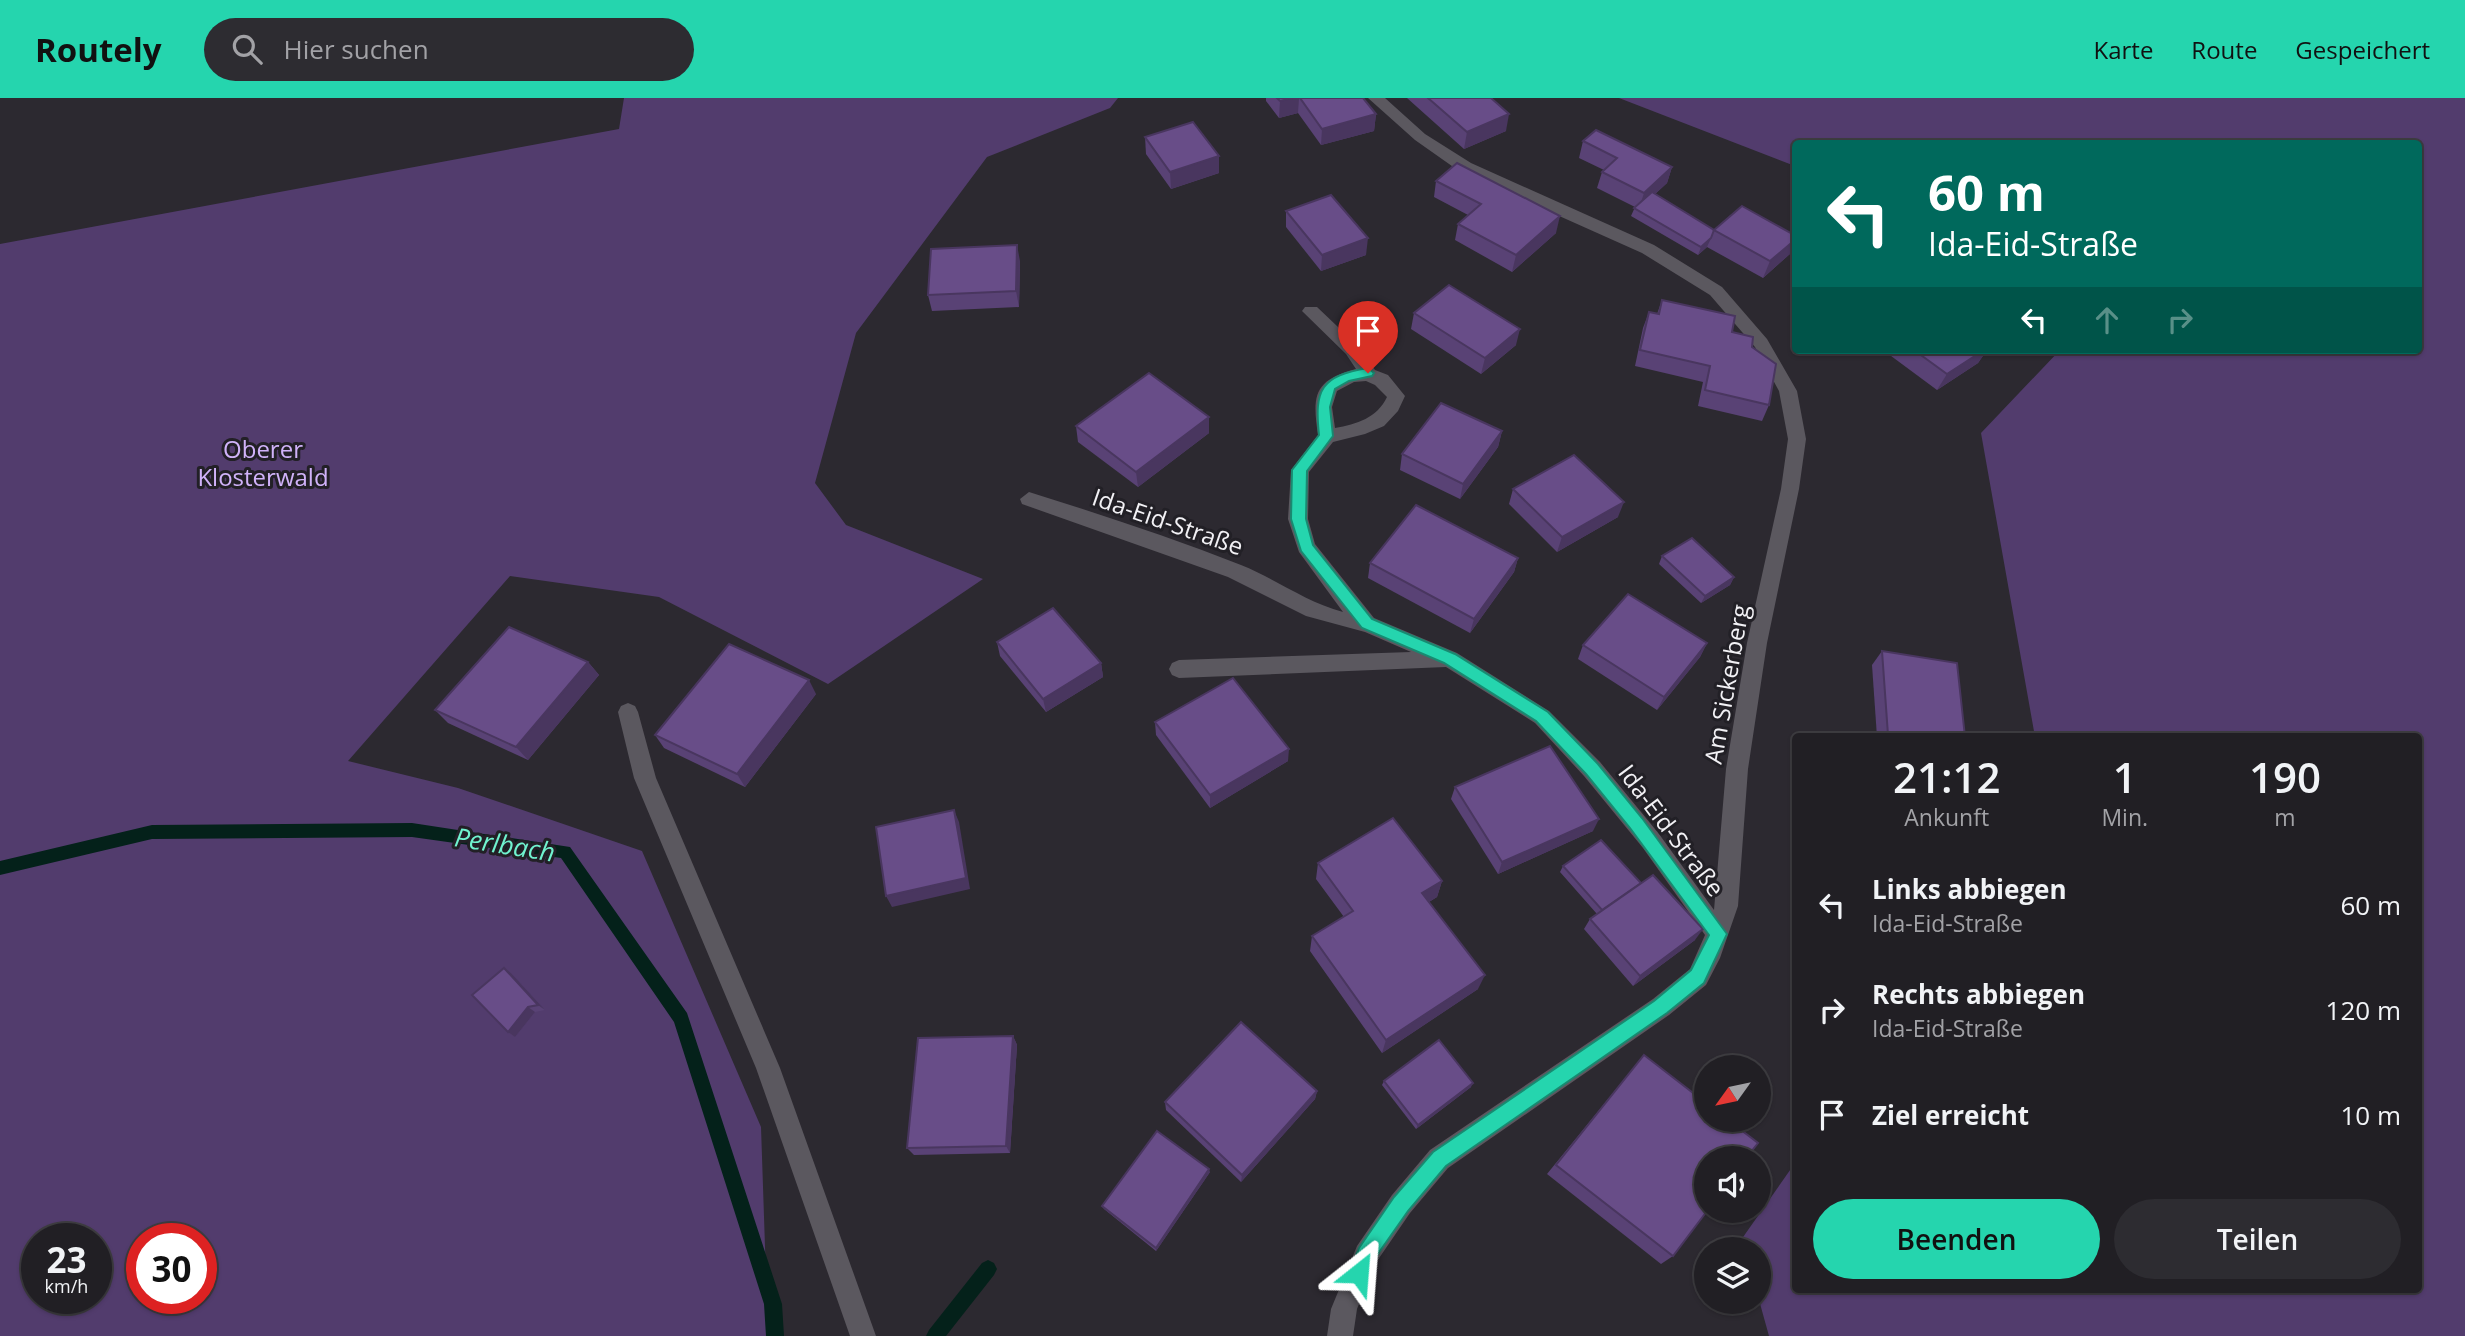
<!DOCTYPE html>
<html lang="de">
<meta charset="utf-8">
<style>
body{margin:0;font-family:"Open Sans",sans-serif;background:#2d2c31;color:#f1f3f6;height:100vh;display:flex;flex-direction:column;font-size:26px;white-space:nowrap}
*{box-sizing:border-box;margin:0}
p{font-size:23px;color:#a2a2a6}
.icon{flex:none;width:38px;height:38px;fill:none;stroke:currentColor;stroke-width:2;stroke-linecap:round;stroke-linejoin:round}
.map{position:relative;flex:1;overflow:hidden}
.panel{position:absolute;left:1792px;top:635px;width:630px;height:560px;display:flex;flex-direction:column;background:#211f24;border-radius:7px;box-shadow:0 2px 5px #0004,0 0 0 2px #3e3d41}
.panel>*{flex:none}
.banner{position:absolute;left:1792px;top:42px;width:630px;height:214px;border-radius:7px;box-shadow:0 2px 5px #0004,0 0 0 2px #3e3d41;background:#00695c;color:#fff;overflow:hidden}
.needle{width:46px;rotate:237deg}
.controls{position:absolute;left:1694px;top:957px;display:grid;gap:14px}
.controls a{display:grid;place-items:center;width:77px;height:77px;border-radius:50%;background:#211f24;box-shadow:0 2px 5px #0004,0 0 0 2px #3e3d41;font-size:35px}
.speed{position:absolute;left:21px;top:1125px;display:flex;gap:14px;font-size:35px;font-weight:700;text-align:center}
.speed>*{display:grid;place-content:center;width:91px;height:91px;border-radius:50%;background:#211f24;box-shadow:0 2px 5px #0004,0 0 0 2px #3e3d41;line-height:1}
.speed small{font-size:18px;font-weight:400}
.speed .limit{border:10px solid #d22;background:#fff;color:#111}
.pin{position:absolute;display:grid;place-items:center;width:60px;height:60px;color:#fff;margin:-72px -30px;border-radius:50% 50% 50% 0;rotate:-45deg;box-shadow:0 0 7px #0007}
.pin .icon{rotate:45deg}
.me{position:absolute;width:77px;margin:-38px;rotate:28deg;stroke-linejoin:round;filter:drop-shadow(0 0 5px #0008)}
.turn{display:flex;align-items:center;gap:24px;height:147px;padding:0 21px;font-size:32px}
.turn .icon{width:91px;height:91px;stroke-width:2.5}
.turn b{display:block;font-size:49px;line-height:60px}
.lanes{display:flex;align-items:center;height:66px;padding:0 21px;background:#0003;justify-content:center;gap:35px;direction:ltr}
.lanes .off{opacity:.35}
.eta{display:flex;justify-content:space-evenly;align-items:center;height:119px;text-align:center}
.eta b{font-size:42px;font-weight:600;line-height:49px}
.button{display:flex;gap:14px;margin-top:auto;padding:14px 21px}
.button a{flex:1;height:80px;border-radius:42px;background:#25d5ae;color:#111;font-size:28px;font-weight:600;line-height:80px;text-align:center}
.button a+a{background:#2d2c31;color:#f1f3f6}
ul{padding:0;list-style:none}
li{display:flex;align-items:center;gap:21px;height:105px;padding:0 21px}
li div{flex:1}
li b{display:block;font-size:26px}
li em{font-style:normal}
header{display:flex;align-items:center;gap:42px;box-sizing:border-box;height:98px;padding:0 35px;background:#25d5ae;color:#111}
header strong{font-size:33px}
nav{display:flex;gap:38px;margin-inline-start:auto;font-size:24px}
.search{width:490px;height:63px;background:#2d2c31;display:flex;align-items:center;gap:18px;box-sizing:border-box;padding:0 24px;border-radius:38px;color:#a2a2a6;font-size:26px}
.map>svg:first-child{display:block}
.green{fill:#523c6d;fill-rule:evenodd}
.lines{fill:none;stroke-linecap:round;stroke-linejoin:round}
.stream{fill:#04211a;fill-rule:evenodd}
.minor{fill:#5b585f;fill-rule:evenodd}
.wall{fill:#594275}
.shaded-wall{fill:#49365f}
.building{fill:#684d88;stroke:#49365f;stroke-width:2}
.route{fill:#25d5ae;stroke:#188a71;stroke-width:2}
.labels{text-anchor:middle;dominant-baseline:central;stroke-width:6;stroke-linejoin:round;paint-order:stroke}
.park-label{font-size:24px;fill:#d0b2f9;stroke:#222026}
.street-label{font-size:24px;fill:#f2f1f5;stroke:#222026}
.water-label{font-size:26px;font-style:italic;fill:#70f3cf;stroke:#222026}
</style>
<header>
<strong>Routely</strong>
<div class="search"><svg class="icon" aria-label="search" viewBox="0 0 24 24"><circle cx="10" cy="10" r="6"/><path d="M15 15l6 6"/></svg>Hier suchen</div>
<nav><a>Karte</a><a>Route</a><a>Gespeichert</a></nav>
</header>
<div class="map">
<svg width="2465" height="1238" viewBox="0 0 2465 1238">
<rect width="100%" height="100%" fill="#2c2930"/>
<!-- green -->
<g class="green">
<path d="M 624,0 L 1118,0 L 1110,10 L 987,59 L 856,235 L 815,385 L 846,427 L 983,481 L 828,586 L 659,499 L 510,478 L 348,663 L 458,690 L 642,753 L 761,1029 L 768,1238 L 0,1238 L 0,146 L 619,31 ZM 37,1141 L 96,1141 L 96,1200 L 37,1200 ZM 142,1141 L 201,1141 L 201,1200 L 142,1200 Z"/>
<polygon points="1619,0 2465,0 2465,1238 1769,1238 1759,1202 1759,1152 1743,1151 1741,1142 1795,1065 1796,1192 2418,1192 2418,639 2035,639 1981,335 2060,252 2418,252 2418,46 1796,46 1795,68"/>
</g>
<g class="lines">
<!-- stream -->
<g class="stream">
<polygon points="412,725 570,749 687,915 782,1206 784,1238 766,1238 764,1206 674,924 561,760 412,739 152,741 0,777 0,763 152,727"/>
<polygon points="988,1162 994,1165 997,1171 994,1177 946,1238 926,1238 929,1232 982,1165"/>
</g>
<!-- minor -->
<g class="minor">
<path d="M 1368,0 L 1385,0 L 1425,36 L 1471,65 L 1654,147 L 1722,189 L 1767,241 L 1797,293 L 1806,341 L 1799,391 L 1767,545 L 1748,671 L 1738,808 L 1720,860 L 1706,887 L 1669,917 L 1448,1070 L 1410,1115 L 1375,1166 L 1357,1211 L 1353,1238 L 1327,1238 L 1331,1211 L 1357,1148 L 1392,1097 L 1430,1052 L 1653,901 L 1690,871 L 1705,837 L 1643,750 L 1584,678 L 1535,625 L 1446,569 L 1179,580 L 1172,577 L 1169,571 L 1172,565 L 1179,562 L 1411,554 L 1365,534 L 1306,518 L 1228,479 L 1022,406 L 1020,401 L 1029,394 C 1100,416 1172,440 1241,467 C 1276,481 1306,504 1343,514 L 1299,454 L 1288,421 L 1291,372 L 1318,337 C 1312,297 1314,282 1356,271 L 1346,256 L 1302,213 L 1305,209 L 1317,209 L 1358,248 L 1375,272 L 1388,277 L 1405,298 L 1398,313 L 1384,328 L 1365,336 L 1333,344 L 1309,374 L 1308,421 L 1315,446 L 1374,520 L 1457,555 L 1549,613 L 1600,664 L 1659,736 L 1714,812 L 1726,671 L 1747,545 L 1781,391 L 1788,341 L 1779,293 L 1755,249 L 1710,197 L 1642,155 L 1459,73 L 1415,42 ZM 1366,283 L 1375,287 L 1387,299 C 1377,320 1357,326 1335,330 L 1332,309 L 1337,293 L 1354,284 Z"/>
<polygon points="628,605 635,608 638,614 656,680 780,970 876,1238 850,1238 756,970 634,680 618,614 621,608"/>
</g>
</g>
<!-- wall -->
<g class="wall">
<polygon points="1266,0 1363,0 1376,16 1374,33 1321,47 1298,15 1279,20 1266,3"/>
<polygon points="1407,0 1491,0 1506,33 1464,51"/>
<polygon points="1145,39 1219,58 1219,75 1171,91 1146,56"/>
<polygon points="1583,43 1672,69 1667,85 1655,96 1714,132 1796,138 1796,144 1791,155 1763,180 1707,149 1698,157 1631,118 1635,109 1597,90 1602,74 1604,72 1579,60"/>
<polygon points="1436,83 1556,135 1512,174 1455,142 1458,126 1468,117 1434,99"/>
<polygon points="1286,113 1366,157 1321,173 1286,129"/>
<polygon points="1020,163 1019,209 932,213 928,197"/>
<polygon points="1662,202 1732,234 1752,249 1769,307 1762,323 1698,308 1703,284 1635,268 1643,230 1649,214 1657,216"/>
<polygon points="1414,215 1516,247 1481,276 1411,231"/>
<polygon points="1883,252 1987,252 1978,265 1937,292"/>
<polygon points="1209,319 1209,335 1138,389 1078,344 1076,328"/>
<polygon points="1502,333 1498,349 1460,401 1400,372 1402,356"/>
<polygon points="1513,391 1618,419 1557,454 1509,406"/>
<polygon points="1662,458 1734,479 1730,487 1701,505 1659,466"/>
<polygon points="1518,460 1514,474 1470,535 1368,480 1370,465"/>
<polygon points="997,544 1101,565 1103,579 1046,614 1000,558"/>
<polygon points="1707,545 1700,559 1657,612 1578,561 1583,547"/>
<polygon points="1882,553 1965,639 1877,639 1872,567"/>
<polygon points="588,564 599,577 528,662 448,625 435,612"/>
<polygon points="816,596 745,689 664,650 655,637"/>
<polygon points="1155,624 1288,663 1210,710 1156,637"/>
<polygon points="1455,689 1593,733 1498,776 1451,701"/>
<polygon points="1318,765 1442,783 1437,799 1429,804 1478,891 1382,955 1310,853 1312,838 1344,819 1316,781"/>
<polygon points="1563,768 1695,842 1633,888 1584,831 1590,821 1597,816 1560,774"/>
<polygon points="504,870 511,875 545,912 535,914 515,939 508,934"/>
<polygon points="1013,938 1017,947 1010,1055 914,1057 907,1050"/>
<polygon points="1644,957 1673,1158 1661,1166 1547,1076"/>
<polygon points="1384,983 1471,989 1416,1031 1382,987"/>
<polygon points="1317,993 1315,1001 1241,1084 1166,1012 1165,1004"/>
<polygon points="1210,1074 1156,1153 1104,1111 1102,1108"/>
</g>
<!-- shaded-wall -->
<g class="shaded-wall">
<polygon points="1292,0 1299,0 1298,15 1279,20 1280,3"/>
<polygon points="1376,16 1374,33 1321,47 1322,31"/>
<polygon points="1509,16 1506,33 1464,51 1467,34"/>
<polygon points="1219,58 1219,75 1171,91 1170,74"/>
<polygon points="1672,69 1667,85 1639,111 1644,95"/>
<polygon points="1560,118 1556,135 1512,174 1516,157"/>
<polygon points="1368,140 1366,157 1321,173 1322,157"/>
<polygon points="1711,140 1707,149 1698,157 1701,149"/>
<polygon points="1796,141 1796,144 1791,155 1763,180 1770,163"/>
<polygon points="1017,147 1020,163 1019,209 1016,193"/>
<polygon points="1520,231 1516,247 1481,276 1485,260"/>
<polygon points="1984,252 1987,252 1978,265 1937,292 1947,276"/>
<polygon points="1209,319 1209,335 1138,389 1136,374"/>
<polygon points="1502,333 1498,349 1460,401 1463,386"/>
<polygon points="1624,404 1618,419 1557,454 1562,439"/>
<polygon points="1518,460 1514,474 1470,535 1474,521"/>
<polygon points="1734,479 1730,487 1701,505 1705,498"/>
<polygon points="1707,545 1700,559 1657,612 1664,599"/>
<polygon points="588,564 599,577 528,662 516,649"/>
<polygon points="1101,565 1103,579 1046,614 1043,601"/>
<polygon points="809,582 816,596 745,689 737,676"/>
<polygon points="1289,651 1288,663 1210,710 1210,697"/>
<polygon points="954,712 959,724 970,791 892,809 886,798"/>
<polygon points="1599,721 1593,733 1498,776 1502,764"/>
<polygon points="1442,783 1437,799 1417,811 1422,795"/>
<polygon points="1703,831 1695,842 1633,888 1640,878"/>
<polygon points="504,870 511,875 545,912 538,907"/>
<polygon points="1485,877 1478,891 1382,955 1386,942"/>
<polygon points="528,909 535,914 515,939 508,934"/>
<polygon points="1013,938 1017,947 1010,1055 1006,1048"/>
<polygon points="1473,985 1471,989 1416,1031 1418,1027"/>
<polygon points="1317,993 1315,1001 1241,1084 1242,1077"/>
<polygon points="1209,1071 1210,1074 1156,1153 1156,1150"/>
</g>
<!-- building -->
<g class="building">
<polygon points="1277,0 1292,0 1280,3"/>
<polygon points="1300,0 1363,0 1376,16 1322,31"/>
<polygon points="1428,0 1491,0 1509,16 1467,34"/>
<polygon points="1193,24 1219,58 1170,74 1145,39"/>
<polygon points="1596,32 1672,69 1644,95 1602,74 1617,60 1583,43"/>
<polygon points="1457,65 1560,118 1516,157 1458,126 1481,106 1436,83"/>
<polygon points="1652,94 1714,132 1711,140 1701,149 1634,110"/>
<polygon points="1331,97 1368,140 1322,157 1286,113"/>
<polygon points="1742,108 1796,138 1796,141 1770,163 1714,132"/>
<polygon points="1017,147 1016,193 928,197 931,151"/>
<polygon points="1449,187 1520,231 1485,260 1414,215"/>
<polygon points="1662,202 1735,218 1732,234 1753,239 1752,249 1776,266 1769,307 1705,292 1710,268 1640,252 1649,214 1659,216"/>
<polygon points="1914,252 1984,252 1947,276"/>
<polygon points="1149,275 1209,319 1136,374 1076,328"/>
<polygon points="1441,305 1502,333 1463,386 1402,356"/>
<polygon points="1574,357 1624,404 1562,439 1513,391"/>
<polygon points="1416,407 1518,460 1474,521 1370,465"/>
<polygon points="1692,440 1734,479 1705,498 1662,458"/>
<polygon points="1628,496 1707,545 1664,599 1583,547"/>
<polygon points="1053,510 1101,565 1043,601 997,544"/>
<polygon points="509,529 588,564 516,649 435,612"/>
<polygon points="729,546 809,582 737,676 655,637"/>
<polygon points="1882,553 1957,565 1965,639 1897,639 1888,637"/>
<polygon points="1233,580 1289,651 1210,697 1155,624"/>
<polygon points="1550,648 1599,721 1502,764 1455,689"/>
<polygon points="954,712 966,780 886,798 876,729"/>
<polygon points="1393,720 1442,783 1422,795 1485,877 1386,942 1312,838 1353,813 1318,765"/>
<polygon points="1601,742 1641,785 1602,812 1563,768"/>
<polygon points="1653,777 1703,831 1640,878 1590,821"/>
<polygon points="504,870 538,907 528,909 508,934 472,897"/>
<polygon points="1241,924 1317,993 1242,1077 1165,1004"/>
<polygon points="1013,938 1006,1048 907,1050 918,940"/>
<polygon points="1439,942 1473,985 1418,1027 1384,983"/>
<polygon points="1644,957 1706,1005 1706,1022 1728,1022 1758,1045 1746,1060 1706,1060 1707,1113 1673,1158 1556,1067"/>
<polygon points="1157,1033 1209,1071 1156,1150 1102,1108"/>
</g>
<!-- route -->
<path class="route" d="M 1368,270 L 1374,275 L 1372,278 L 1349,283 L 1335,291 L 1330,309 L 1333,338 L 1307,373 L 1306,421 L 1313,447 L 1372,521 L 1455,556 L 1548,614 L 1598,666 L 1642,720 L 1727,836 L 1704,885 L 1667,915 L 1446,1068 L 1408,1113 L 1373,1163 L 1366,1182 L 1359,1185 L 1352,1182 L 1349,1175 L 1359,1150 L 1394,1099 L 1433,1054 L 1654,903 L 1691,872 L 1709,837 L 1630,730 L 1586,676 L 1536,623 L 1444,565 L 1362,530 L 1301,453 L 1291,421 L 1292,372 L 1319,337 C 1314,291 1321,278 1368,270 Z"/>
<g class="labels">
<!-- park labels -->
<g class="park-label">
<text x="263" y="350">Oberer<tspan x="263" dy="28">Klosterwald</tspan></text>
</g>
<!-- street labels -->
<g class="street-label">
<text transform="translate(1168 423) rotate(19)">Ida-Eid-Straße</text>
<text transform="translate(1726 586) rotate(-80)">Am Sickerberg</text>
<text transform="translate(1672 732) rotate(53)">Ida-Eid-Straße</text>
</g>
<!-- water labels -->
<g class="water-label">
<text transform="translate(505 746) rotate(9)">Perlbach</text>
</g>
</g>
</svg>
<div class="controls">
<a><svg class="needle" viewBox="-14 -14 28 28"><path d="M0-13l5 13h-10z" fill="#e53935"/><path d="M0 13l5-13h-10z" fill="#a2a2a6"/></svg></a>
<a><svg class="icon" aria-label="sound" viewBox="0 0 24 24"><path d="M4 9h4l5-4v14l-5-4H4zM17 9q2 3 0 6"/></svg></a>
<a><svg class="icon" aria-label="layers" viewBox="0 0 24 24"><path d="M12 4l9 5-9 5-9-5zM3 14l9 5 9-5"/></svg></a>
</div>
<div class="speed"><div>23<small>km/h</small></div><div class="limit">30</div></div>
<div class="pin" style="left:1368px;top:275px;background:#d93025"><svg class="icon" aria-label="arrive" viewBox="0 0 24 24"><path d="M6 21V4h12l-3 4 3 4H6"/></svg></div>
<svg class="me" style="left:1359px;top:1175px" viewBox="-20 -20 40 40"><path d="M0-17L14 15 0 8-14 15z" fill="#25d5ae" stroke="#fff" stroke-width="4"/></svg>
<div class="banner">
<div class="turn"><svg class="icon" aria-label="left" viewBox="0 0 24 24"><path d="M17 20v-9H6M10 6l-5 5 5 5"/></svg><div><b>60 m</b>Ida-Eid-Straße</div></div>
<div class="lanes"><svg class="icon" aria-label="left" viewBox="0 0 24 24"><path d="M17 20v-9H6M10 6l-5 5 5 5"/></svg><svg class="icon off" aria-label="ahead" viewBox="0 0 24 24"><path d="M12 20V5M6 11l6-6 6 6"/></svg><svg class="icon off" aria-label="right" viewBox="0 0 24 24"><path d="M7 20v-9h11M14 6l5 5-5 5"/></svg></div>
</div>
<section class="panel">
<div class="eta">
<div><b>21:12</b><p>Ankunft</p></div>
<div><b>1</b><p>Min.</p></div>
<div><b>190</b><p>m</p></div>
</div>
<ul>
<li><svg class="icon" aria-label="left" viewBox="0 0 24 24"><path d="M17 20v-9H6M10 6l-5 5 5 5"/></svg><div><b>Links abbiegen</b><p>Ida-Eid-Straße</p></div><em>60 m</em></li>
<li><svg class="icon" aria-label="right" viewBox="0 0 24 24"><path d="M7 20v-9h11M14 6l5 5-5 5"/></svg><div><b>Rechts abbiegen</b><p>Ida-Eid-Straße</p></div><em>120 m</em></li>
<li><svg class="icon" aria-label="arrive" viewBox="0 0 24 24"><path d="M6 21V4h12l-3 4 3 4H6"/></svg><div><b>Ziel erreicht</b></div><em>10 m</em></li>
</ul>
<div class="button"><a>Beenden</a><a>Teilen</a></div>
</section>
</div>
